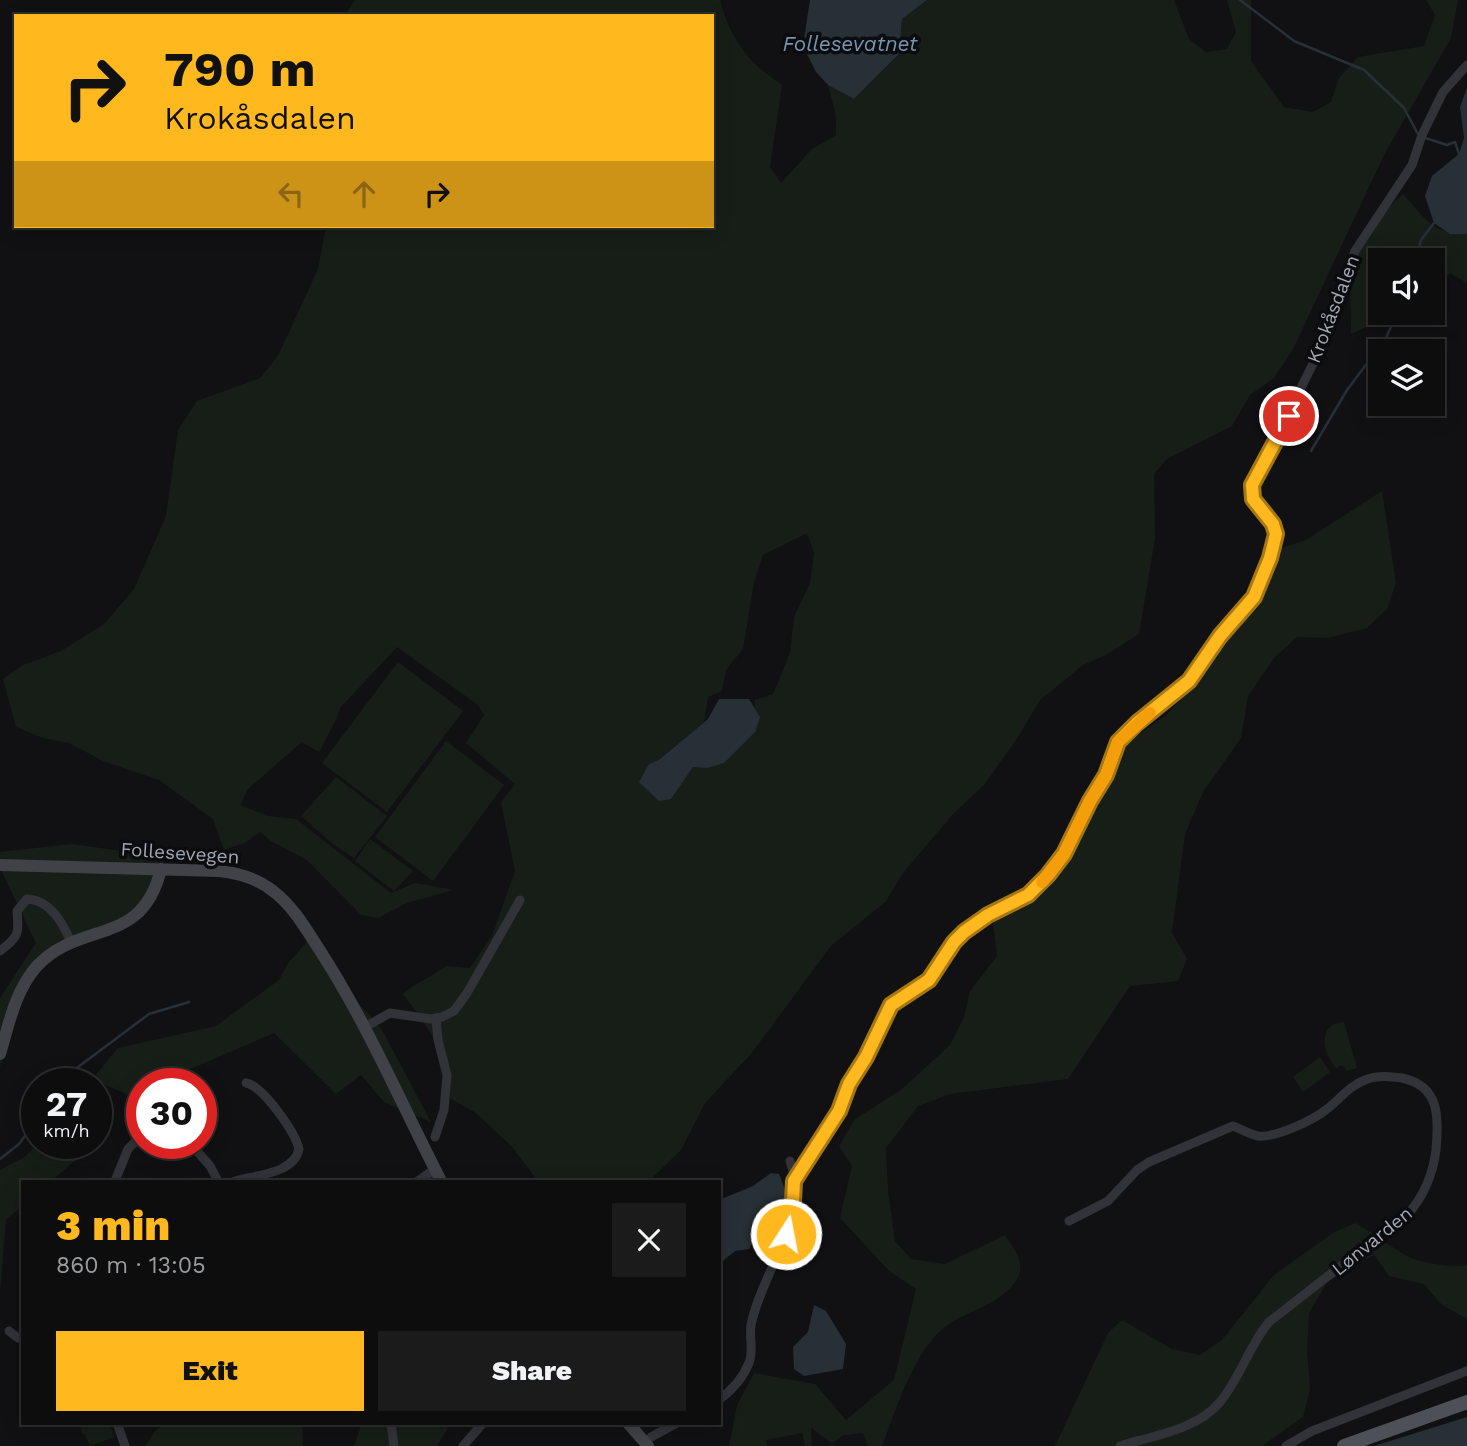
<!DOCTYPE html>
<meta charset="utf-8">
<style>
body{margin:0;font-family:"Work Sans",sans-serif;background:#1b1b1c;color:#f1f3f6;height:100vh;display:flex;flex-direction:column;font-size:26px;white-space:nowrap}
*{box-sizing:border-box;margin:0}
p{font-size:23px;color:#9a9c9e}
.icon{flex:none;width:38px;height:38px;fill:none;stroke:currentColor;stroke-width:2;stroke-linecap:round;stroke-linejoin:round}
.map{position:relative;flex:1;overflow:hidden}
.details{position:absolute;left:21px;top:1180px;width:700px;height:245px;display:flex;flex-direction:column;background:#0d0d0e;border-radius:0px;box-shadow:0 4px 18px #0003,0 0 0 2px #2d2d2e}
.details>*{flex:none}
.top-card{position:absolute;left:14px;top:14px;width:700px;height:214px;border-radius:0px;box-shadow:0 4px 18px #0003,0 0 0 2px #2d2d2e;background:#ffb81d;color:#111;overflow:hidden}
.buttons{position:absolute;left:1368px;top:248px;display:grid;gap:14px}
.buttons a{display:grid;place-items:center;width:77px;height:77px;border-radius:0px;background:#0d0d0e;box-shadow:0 4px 18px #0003,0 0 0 2px #2d2d2e;font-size:35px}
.speed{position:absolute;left:21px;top:1068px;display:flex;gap:14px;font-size:35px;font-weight:700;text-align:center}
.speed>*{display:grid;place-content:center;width:91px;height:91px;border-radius:50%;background:#0d0d0e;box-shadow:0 4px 18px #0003,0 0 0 2px #2d2d2e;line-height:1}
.speed small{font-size:18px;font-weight:400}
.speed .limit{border:10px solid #d22;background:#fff;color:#111}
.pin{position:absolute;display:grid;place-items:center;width:60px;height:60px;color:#fff;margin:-30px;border:4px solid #fff;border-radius:50%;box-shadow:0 2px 7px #0007}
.me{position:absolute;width:77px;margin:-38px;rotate:11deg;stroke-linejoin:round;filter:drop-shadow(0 0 5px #0008)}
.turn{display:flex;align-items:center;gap:24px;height:147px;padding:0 35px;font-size:32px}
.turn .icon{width:91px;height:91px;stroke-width:2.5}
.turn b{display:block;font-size:49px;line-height:60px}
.lanes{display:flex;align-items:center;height:66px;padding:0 35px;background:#0003;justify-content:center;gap:35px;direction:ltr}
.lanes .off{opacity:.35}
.round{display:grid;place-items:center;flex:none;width:74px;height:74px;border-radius:0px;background:#1b1b1c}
.head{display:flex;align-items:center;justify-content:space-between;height:119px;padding:0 35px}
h1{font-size:42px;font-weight:800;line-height:52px;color:#ffb81d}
.primary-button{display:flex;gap:14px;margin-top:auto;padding:14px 35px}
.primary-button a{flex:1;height:80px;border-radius:0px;background:#ffb81d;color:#111;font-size:28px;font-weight:800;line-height:80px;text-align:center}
.primary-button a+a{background:#1b1b1c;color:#f1f3f6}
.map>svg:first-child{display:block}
.green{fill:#171e18;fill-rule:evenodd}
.water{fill:#273037}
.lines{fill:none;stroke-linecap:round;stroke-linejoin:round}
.stream{stroke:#273037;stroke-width:2.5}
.minor{stroke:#323338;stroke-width:9}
.secondary{stroke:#404248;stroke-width:12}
.primary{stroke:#4e5058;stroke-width:14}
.route-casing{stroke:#a67813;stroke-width:18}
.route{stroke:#ffb81d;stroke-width:12}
.slow{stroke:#f59e0b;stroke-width:12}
.labels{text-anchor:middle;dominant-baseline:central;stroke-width:7;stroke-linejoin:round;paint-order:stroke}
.street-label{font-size:19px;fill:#a2a7b5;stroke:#0c0c0e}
.water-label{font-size:21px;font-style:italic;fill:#7595b3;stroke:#0c0c0e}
</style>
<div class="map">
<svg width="1467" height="1446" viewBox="0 0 1467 1446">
<rect width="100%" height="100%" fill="#111113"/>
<!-- green -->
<g class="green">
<path d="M 355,0 L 720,0 C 731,41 748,62 782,85 L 770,167 L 781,183 L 812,149 L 836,135 L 836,116 L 828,85 L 854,99 L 899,55 L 902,19 L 927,0 L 1174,0 L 1189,39 L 1206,52 L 1227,49 L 1236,32 L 1227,0 L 1251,0 L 1251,61 L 1284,107 L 1313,112 L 1331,102 L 1339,78 L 1358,57 L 1424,46 L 1435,15 L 1426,0 L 1458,0 L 1451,38 L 1385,153 L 1293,349 L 1274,378 L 1250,395 L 1232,426 L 1167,459 L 1154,474 L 1155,538 L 1139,634 L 1106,655 L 1083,665 L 1040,700 L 1018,737 L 984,785 L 953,814 L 903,873 L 886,901 L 831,946 L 751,1054 L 705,1103 L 681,1150 L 649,1181 L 538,1181 L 512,1147 L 476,1113 L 446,1096 C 445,1047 431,1032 403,994 C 416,982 432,977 446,966 L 470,968 L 492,936 L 515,871 L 501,802 L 515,784 L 466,743 L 484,715 L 478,705 L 397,647 L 340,708 L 336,720 L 319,752 L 302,742 L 248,789 L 240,805 L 268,816 L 296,819 L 391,893 L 415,883 L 454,890 L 407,903 L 378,918 L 361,915 L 307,860 L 271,841 L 260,832 L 244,843 L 224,850 L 213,819 L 159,780 L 103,761 L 69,743 L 43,738 L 16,727 L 3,679 L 23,665 L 61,651 L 104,624 L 134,589 L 166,516 L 178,430 L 197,401 L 260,378 L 278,356 L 318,269 L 326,226 L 712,226 L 712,16 L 344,16 ZM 807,533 L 814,553 L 810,583 L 794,617 L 790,653 L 773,694 L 755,700 L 754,707 L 759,717 L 707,768 L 693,767 L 671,799 L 649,764 L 660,759 L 704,722 L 708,697 L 722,691 L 726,670 L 743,649 L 754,582 L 763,555 Z"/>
<path d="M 1403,194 C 1425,218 1432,234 1467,234 L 1467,283 L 1450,273 L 1433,286 L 1433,261 L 1381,261 L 1381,313 L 1398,313 L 1351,334 L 1350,271 L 1367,228 Z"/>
<path d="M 1382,491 L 1396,583 L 1387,609 L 1367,628 L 1327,638 L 1297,637 L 1275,657 L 1248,696 L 1241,738 L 1203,792 L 1185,834 L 1172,933 L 1187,959 L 1178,981 L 1130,986 L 1068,1079 L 950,1094 L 918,1106 L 886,1148 L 888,1191 L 895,1241 L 911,1259 L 945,1264 L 1005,1235 C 1014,1248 1026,1264 1017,1279 C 1002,1304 971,1309 949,1324 C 914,1348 897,1408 882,1446 L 868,1446 L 863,1433 L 844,1435 L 832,1443 L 811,1428 L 812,1446 L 805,1446 L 802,1433 L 766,1440 L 767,1446 L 729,1446 L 737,1405 L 754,1373 L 815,1384 L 846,1420 L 894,1380 L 916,1289 L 889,1271 L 840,1218 L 852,1166 L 839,1146 L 854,1120 L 902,1089 L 950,1045 L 964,1017 L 970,991 L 997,956 L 993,923 L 1050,880 L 1068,857 L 1119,749 L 1166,715 L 1201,678 L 1233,634 L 1256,569 L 1270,552 L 1306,540 Z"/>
<polygon points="398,662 463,711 387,812 322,763"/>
<polygon points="446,741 504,785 433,881 375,837"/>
<polygon points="336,777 387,816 354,858 333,844 301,816"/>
<polygon points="370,839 413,871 394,891 355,861"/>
<polygon points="71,844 166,857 136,918 51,953 21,996 0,1067 0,998 36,943 0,868 0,852"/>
<polygon points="315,933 326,967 381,1028 431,1122 384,1102 361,1075 336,1094 274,1033 158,1083 142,1083 142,1091 131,1096 103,1084 96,1089 96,1083 89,1083 118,1048 216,1026 279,980 288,963"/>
<path d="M 1344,1022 L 1357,1068 L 1346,1071 L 1345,1068 L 1341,1065 L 1336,1068 C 1327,1058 1318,1036 1332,1025 C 1335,1023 1340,1023 1344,1022 Z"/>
<polygon points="1320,1057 1330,1072 1303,1092 1293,1077"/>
<polygon points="38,1143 80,1143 76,1160 51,1181 23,1181 23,1205 6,1220 0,1294 0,1170 26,1156"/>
<path d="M 1355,1223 C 1374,1233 1389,1246 1407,1256 C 1419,1263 1454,1268 1467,1265 L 1467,1319 L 1442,1305 L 1424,1284 L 1389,1276 L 1374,1255 L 1327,1282 L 1309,1313 L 1307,1351 L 1310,1389 L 1303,1417 L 1262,1446 L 1055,1446 L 1108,1333 L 1122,1320 L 1172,1349 L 1200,1355 L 1222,1340 L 1274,1275 L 1333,1233 Z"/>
<polygon points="81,1423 110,1423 114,1437 90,1446 85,1435 87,1434 83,1435 79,1424"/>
<polygon points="166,1423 302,1423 303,1446 145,1446 156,1430"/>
<polygon points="362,1423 439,1423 448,1428 437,1446 354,1446"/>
</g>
<!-- water -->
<g class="water">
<polygon points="810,0 927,0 902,19 899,54 854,99 828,85 816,72 803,46"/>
<polygon points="1467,88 1467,234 1450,234 1434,223 1425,196 1432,176 1459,154 1464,138 1460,107"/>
<polygon points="719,699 749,699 760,717 755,732 724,763 707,768 693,767 671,799 659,801 639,782 649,764 660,759 708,719"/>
<polygon points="771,1173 779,1174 787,1195 784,1220 772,1225 761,1225 749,1249 735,1251 719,1264 719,1200 753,1186"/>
<polygon points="814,1305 826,1311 846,1344 843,1369 804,1376 794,1369 793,1347 808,1332"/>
<polygon points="1467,1417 1467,1446 1374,1446"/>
</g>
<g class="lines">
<!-- stream -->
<g class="stream">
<polyline points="1240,0 1294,41 1364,70 1404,108 1419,136 1447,145 1455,142 1459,154"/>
<polyline points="1415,261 1421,240 1434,223"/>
<polyline points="1311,451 1347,390 1386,338 1397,313"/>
<polyline points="63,1083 70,1073 149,1014 189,1002"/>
<polyline points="0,1159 19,1144 37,1120"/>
</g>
<!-- minor -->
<g class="minor">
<path d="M 0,951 C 19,936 19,935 17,911 L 27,899 C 51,900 63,924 71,942"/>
<polyline points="365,1027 390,1013 431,1019 442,1017 454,1011 467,993 520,900"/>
<polyline points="435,1137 444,1110 447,1075 438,1040 436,1018"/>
<polyline points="190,1143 210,1166 218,1181"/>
<polyline points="115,1181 128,1149 142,1135"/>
<path d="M 235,1181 C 255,1175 294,1174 299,1149 C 295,1132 263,1086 246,1083"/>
<polyline points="418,1181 435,1169"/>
<polyline points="794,1181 839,1111 849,1084 865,1057 891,1005 929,980 954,942 964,932 988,915 1028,895 1048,875 1064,854 1090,801 1106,775 1117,742 1137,723 1189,681 1220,636 1254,597 1270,558 1276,534 1273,524 1253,499 1252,485 1329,332 1355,251 1412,165 1422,135 1443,92 1467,65"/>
<path d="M 1069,1221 L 1108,1201 L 1137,1170 L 1149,1162 L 1233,1126 C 1241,1129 1249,1134 1258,1136 C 1275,1138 1314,1120 1327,1109 C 1340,1099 1349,1086 1365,1080 C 1376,1075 1390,1076 1402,1078 C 1440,1086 1439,1117 1436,1150 C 1433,1174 1425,1194 1409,1213 L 1269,1322 C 1249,1346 1240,1378 1220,1402 C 1197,1430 1152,1436 1120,1446"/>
<polyline points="9,1331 18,1338 23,1337"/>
<path d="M 719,1400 C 732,1390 743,1378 749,1363 C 754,1350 749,1338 751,1325 C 761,1274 810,1216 790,1161"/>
<polyline points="117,1423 125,1446"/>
<polyline points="391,1423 394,1446"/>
<polyline points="651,1437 677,1423"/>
<polyline points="463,1446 483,1423"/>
<polyline points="1286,1446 1312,1431 1467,1371"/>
</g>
<!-- secondary -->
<g class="secondary">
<path d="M 0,865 L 219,871 C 238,873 257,878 273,891 C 293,906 306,929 319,949 C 367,1023 401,1103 441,1181"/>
<path d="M 0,1054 C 9,1024 15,991 37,966 C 82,919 142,948 161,869"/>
<polyline points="628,1423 648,1446"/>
</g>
<!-- primary -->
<polyline class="primary" points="1344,1446 1467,1402"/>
</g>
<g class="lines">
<defs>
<polyline id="route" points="786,1234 793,1201 794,1181 839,1111 849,1084 866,1057 891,1005 929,980 954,942 964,932 988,915 1028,895 1048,875 1064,854 1090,801 1106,775 1118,742 1137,723 1189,681 1220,636 1254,597 1270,558 1276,534 1273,524 1253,499 1252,485 1289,416"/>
</defs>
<!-- route casing -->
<use href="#route" class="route-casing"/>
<!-- route -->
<use href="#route" class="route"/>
<!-- slow -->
<polyline class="slow" points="1042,882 1064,854 1090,801 1106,775 1118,742 1150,713"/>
</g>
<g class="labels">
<!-- street labels -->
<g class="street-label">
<text transform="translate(1333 309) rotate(-69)">Krokåsdalen</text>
<text transform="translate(180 853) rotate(4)">Follesevegen</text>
<text transform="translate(1372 1241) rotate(-39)">Lønvarden</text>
</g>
<!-- water labels -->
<g class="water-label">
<text x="850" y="43">Follesevatnet</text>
</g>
</g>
</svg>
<div class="buttons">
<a><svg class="icon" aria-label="sound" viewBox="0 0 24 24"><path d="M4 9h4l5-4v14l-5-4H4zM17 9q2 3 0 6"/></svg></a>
<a><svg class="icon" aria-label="layers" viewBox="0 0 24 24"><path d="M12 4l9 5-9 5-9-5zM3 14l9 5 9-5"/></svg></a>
</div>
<div class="speed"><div>27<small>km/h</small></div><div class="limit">30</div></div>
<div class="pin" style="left:1289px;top:416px;background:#d93025"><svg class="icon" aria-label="arrive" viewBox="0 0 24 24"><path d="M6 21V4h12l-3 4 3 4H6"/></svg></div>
<svg class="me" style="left:786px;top:1234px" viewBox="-20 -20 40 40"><circle r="17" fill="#ffb81d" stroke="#fff" stroke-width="3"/><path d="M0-11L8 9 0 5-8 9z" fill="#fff"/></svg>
<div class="top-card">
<div class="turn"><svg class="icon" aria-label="right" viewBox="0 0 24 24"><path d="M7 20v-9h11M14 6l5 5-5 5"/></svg><div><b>790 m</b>Krokåsdalen</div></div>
<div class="lanes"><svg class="icon off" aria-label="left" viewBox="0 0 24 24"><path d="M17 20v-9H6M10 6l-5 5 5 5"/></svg><svg class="icon off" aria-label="ahead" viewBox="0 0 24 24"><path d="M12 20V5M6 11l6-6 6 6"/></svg><svg class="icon" aria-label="right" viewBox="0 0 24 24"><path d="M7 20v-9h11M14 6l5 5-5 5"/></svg></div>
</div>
<section class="details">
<div class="head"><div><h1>3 min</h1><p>860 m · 13:05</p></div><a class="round"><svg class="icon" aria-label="close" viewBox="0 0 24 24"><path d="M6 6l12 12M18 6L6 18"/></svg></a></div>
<div class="primary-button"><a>Exit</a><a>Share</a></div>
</section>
</div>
